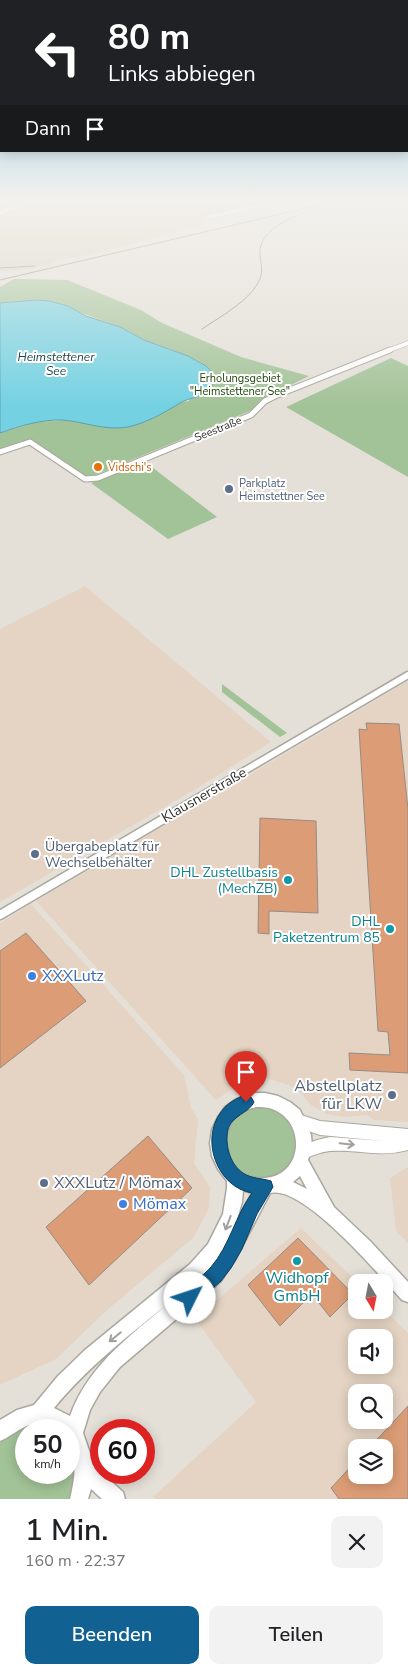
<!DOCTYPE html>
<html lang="de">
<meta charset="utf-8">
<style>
body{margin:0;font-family:"Nunito Sans",sans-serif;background:#f2f2f2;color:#202124;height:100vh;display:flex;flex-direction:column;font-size:19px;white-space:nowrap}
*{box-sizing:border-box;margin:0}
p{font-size:16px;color:#757577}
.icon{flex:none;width:28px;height:28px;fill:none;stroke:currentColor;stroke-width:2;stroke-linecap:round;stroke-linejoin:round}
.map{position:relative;height:1499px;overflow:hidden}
.drawer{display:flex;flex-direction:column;background:#fff;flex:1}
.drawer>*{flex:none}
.top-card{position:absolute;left:0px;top:0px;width:409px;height:152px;box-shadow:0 2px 12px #0003;background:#202124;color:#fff;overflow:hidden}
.needle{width:32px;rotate:170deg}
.controls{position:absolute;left:348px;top:1274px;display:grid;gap:10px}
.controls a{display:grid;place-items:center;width:45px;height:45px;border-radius:10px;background:#fff;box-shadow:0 2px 12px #0003;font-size:25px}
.speed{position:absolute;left:15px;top:1419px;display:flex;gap:10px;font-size:25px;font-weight:700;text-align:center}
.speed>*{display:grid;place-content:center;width:65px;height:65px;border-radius:50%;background:#fff;box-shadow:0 2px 12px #0003;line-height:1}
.speed small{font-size:12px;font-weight:400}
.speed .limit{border:8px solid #d22;background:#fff;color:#111}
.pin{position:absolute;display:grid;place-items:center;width:42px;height:42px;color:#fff;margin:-51px -21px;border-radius:50% 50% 50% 0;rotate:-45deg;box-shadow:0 0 5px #0007}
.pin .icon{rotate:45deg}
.me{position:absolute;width:55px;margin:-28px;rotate:49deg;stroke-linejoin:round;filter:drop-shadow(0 0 4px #0008)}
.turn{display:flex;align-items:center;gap:18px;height:105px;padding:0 25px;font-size:22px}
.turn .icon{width:65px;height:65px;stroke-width:2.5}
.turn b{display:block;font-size:35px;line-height:42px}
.then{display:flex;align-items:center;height:48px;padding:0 25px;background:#0003;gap:10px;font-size:19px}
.round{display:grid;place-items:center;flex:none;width:52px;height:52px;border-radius:10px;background:#f2f2f2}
.head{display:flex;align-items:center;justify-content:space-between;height:85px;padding:0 25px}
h1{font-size:30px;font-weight:600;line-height:38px}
.button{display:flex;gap:10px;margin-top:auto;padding:10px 25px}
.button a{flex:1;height:58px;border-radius:10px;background:#116193;color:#fff;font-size:20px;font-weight:600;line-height:58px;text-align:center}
.button a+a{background:#f2f2f2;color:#202124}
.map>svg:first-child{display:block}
.commercial{fill:#e5d4c3;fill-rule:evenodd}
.built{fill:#dbd4c5}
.green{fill:#a2c297}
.water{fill:#73d1e2;stroke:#5ea0ab}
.building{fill:#dc9d76;stroke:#948c88}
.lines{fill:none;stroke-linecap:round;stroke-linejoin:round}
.street-far3-casing{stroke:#aaa79f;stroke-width:5}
.street-far2-casing{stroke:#aaa79f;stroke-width:7}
.street-far1-casing{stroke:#aaa79f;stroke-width:9}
.street-casing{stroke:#aaa79f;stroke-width:11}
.secondary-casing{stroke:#aaa79f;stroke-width:2}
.primary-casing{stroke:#aaa79f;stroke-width:3}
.street-far3{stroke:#fff;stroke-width:4}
.street-far2{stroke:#fff;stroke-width:5}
.street-far1{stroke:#fff;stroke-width:6}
.street{stroke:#fff;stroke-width:8}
.secondary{fill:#fff;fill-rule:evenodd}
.primary{fill:#fff;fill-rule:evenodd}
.rail{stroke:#8f8c87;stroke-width:1}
.oneway{stroke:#a1a09f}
.route{fill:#116193;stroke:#0b3f60}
.food-dot{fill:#e8710a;stroke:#fff;stroke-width:2}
.service-dot{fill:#5c6f8a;stroke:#fff;stroke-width:2}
.culture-dot{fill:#0f9aa8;stroke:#fff;stroke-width:2}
.shop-dot{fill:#3f7fe0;stroke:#fff;stroke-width:2}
.labels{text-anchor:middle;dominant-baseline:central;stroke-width:4;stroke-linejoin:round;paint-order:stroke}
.far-park-label{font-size:11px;fill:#20470c;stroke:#fff}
.far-street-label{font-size:11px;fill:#2e2d2a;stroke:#fff}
.far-food-label{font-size:11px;fill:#c56008;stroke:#fff;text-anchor:start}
.far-service-label{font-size:11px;fill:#4e5e75;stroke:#fff;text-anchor:start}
.far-water-label{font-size:12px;font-style:italic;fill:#1b464d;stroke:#fff}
.street-label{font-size:14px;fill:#2e2d2a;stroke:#fff}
.service-label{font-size:14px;fill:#4e5e75;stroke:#fff;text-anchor:start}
.culture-label{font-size:14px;fill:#0d838f;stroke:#fff;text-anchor:end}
.near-shop-label{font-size:16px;fill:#366cbe;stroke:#fff;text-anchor:start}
.near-service-label{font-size:16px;fill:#4e5e75;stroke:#fff;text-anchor:end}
.near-culture-label{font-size:16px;fill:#0d838f;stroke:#fff}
</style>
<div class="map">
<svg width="408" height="1499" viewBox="0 0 408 1499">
<rect width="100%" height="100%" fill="#e4e0d8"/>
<!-- commercial -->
<g class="commercial">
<polygon points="85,586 271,742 199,787 0,902 0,629"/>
<polygon points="408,681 408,1122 374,1120 367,1115 344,1117 327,1114 311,1105 298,1090 286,1084 265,1078 238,1085 216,1100 36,901"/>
<polygon points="31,904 184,1075 191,1107 198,1120 194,1163 210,1187 209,1208 194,1237 108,1309 56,1359 0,1385 0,923"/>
<polygon points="408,1167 408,1243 396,1231 390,1178"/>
<path d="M 301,1228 L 357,1282 L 356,1310 L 384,1309 L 408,1333 L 408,1499 L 158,1499 L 153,1497 L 256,1402 L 195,1319 ZM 356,1338 L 384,1338 L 384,1365 L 356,1365 ZM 356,1392 L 384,1392 L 384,1420 L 356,1420 ZM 356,1448 L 384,1448 L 384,1475 L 356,1475 Z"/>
</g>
<!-- built -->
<polygon class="built" points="0,198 127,198 151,207 172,198 289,198 200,219 207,224 149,240 83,256 54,261 54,263 49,264 50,266 12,271 0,271"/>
<!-- green -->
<g class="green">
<polygon points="14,279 67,280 141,310 162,323 241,357 309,376 261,400 257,408 88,478 30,440 0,451 0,433 37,422 63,420 129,426 153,418 182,402 189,401 203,364 173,350 144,340 120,327 49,301 0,303 0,287"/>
<polygon points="391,358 408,366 408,477 286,407"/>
<polygon points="144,461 217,517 168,539 91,483"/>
<polygon points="222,684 287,733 280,737 222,692"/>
<polygon points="253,1106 277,1108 295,1125 299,1150 288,1172 265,1181 241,1174 231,1165 226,1153 226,1129 232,1118"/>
<polygon points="32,1422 52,1424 62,1430 26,1430 26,1472 69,1472 69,1437 75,1448 75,1499 0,1499 0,1443 3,1439"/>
</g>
<!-- water -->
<path class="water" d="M 37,300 L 49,301 L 68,306 L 86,316 L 120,327 L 144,340 L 188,356 L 206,366 L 212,372 L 214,382 C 204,400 194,395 180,403 C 164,413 146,423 128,427 C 105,431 85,422 63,420 C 42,419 20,426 0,433 L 0,303 Z"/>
<!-- building -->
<g class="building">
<polygon points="366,723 399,724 408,809 408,1073 350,1070 349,1053 390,1055 388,1032 378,1031 359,729 367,730"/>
<polygon points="260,818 316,821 318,913 269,911 269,934 258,933"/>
<polygon points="26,933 86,1001 0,1068 0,951"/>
<polygon points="148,1136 192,1188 89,1285 46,1227"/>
<polygon points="298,1238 353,1294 330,1317 312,1294 280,1326 248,1285"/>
<polygon points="408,1406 408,1499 339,1499 331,1488 356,1461 356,1475 384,1475 384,1448 369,1448"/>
</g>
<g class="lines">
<defs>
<g id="street-far3">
<polyline points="131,198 151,204 169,198"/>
<polyline points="0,213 35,198"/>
<polyline points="209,217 292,198"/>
<polyline points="387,351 408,343"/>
</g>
<polyline id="street-far2" points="0,452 30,442 85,479 98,478 251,415 265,401 275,396 390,350"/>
<polyline id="street-far1" points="210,791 408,675"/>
<polyline id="street" points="0,915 213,790"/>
<path id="secondary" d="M 298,1114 L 320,1121 L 408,1129 L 408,1150 C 379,1158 358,1149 330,1151 C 321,1152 313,1155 304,1159 L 299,1157 L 297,1152 L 299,1147 L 317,1140 L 330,1137 L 384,1141 L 320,1135 L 293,1126 L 291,1121 L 293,1116 Z"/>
<path id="primary" d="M 253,1093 L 265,1093 L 278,1096 L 290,1102 L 300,1110 L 311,1135 L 312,1147 L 308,1160 L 334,1207 L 370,1241 L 408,1282 L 408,1302 L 402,1300 C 380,1276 303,1184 270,1193 L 235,1260 L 221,1281 L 120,1367 L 100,1392 L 90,1410 L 83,1433 L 93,1462 L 103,1474 L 123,1492 L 125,1499 L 102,1499 L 91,1489 L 88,1499 L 70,1499 C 73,1486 76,1472 74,1458 C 72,1448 69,1440 69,1430 C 57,1430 56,1426 47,1424 C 26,1420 17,1434 0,1441 L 0,1420 L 17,1410 L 34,1405 L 58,1376 L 85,1350 L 190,1264 L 208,1244 L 223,1214 L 227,1188 L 227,1181 L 218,1169 L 212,1156 L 210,1143 L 212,1130 L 218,1117 L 225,1107 L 235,1100 ZM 257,1107 C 305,1105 310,1174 265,1178 C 219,1183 210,1114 257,1107 ZM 300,1176 L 307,1189 L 293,1182 ZM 243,1190 L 252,1193 L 236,1223 L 242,1202 ZM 180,1294 C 138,1330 89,1362 70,1416 L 54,1408 C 90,1364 136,1330 180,1294 Z"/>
</defs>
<!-- street-far3 casing -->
<use href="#street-far3" class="street-far3-casing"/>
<!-- street-far2 casing -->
<use href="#street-far2" class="street-far2-casing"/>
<!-- street-far1 casing -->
<use href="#street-far1" class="street-far1-casing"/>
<!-- street casing -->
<use href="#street" class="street-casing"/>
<!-- secondary casing -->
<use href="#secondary" class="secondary-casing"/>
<!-- primary casing -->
<use href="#primary" class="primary-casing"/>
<!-- street-far3 -->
<use href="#street-far3" class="street-far3"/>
<!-- street-far2 -->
<use href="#street-far2" class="street-far2"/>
<!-- street-far1 -->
<use href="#street-far1" class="street-far1"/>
<!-- street -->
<use href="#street" class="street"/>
<!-- secondary -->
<use href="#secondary" class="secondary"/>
<!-- primary -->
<use href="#primary" class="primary"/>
<!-- rail -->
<g class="rail">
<polyline points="0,268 35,266"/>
<polyline points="0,280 349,198"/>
<path d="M 202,329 C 221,316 250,301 260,279 C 263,272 261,263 260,256 C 258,235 279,223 296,216"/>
</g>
</g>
<!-- one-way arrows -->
<defs><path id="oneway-shaft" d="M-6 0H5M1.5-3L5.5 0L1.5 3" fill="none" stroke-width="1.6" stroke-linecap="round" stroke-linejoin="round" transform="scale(1.25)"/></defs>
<g class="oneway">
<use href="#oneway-shaft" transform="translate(347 1144) rotate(6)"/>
<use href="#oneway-shaft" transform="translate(228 1223) rotate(111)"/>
<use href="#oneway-shaft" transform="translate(115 1337) rotate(141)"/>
</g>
<!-- sky -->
<linearGradient id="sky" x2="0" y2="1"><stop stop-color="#79c0e6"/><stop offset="0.49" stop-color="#f3f1ed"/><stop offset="1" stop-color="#f3f1ed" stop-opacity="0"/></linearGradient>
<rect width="408" height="408" fill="url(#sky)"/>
<!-- route -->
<path class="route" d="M 246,1094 L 251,1097 L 254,1102 C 250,1111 238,1114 231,1123 C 227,1129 227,1134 227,1141 C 228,1157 236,1173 252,1177 C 259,1179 265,1179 271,1181 L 273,1187 L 257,1214 L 242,1249 L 231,1268 L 221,1281 L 196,1303 L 190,1306 L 184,1303 L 181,1298 C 187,1284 202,1278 211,1267 C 230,1245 235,1216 252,1193 C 217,1187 200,1140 221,1112 C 227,1103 236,1099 246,1094 Z"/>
<!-- markers -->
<circle class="food-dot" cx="98" cy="467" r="5"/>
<g class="service-dot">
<circle cx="229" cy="489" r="5"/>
<circle cx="35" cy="854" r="5"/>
<circle cx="392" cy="1095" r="5"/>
<circle cx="44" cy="1183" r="5"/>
</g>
<g class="culture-dot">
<circle cx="288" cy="880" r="5"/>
<circle cx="390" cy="929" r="5"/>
<circle cx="297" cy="1261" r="5"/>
</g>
<g class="shop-dot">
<circle cx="32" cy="976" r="5"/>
<circle cx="123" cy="1204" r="5"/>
</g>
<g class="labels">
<!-- far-park labels -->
<g class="far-park-label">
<text x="240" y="378">Erholungsgebiet<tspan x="240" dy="13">"Heimstettener See"</tspan></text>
</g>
<!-- far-street labels -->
<g class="far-street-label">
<text transform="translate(218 429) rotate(-22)">Seestraße</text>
</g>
<!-- far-food labels -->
<g class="far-food-label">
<text x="108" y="467">Vidschi's</text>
</g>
<!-- far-service labels -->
<g class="far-service-label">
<text x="239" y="483">Parkplatz<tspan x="239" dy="13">Heimstettner See</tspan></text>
</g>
<!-- far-water labels -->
<g class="far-water-label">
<text x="56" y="357">Heimstettener<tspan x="56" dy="14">See</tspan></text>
</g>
<!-- street labels -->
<g class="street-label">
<text transform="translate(204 795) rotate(-30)">Klausnerstraße</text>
</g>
<!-- service labels -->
<g class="service-label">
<text x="45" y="846">Übergabeplatz für<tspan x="45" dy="16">Wechselbehälter</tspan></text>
</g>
<!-- culture labels -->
<g class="culture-label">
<text x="278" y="872">DHL Zustellbasis<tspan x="278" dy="16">(MechZB)</tspan></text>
<text x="380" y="921">DHL<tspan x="380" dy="16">Paketzentrum 85</tspan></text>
</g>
<!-- near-shop labels -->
<g class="near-shop-label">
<text x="42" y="976">XXXLutz</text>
<text x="133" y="1204">Mömax</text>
</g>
<!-- near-service labels -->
<g class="near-service-label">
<text x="382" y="1086">Abstellplatz<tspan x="382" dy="18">für LKW</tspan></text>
<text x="54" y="1183" text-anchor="start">XXXLutz / Mömax</text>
</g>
<!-- near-culture labels -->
<g class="near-culture-label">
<text x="297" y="1278">Widhopf<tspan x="297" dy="18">GmbH</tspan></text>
</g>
</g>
</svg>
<div class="controls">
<a><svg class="needle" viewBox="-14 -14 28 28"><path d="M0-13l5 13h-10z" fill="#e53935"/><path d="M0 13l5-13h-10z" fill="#757577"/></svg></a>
<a><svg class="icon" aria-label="sound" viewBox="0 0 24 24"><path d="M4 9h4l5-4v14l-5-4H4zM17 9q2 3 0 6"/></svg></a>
<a><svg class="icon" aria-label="search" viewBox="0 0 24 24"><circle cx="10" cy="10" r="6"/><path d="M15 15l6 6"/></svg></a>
<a><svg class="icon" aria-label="layers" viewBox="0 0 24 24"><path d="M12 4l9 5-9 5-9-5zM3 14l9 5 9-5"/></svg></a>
</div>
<div class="speed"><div>50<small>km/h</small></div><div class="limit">60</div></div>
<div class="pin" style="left:246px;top:1102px;background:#d93025"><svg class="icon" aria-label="arrive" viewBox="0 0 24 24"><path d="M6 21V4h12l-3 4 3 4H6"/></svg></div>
<svg class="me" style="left:190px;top:1298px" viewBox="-20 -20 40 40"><circle r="19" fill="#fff"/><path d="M0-13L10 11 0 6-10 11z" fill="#116193"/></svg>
<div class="top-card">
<div class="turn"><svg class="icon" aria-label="left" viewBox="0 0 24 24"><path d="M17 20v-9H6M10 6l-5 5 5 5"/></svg><div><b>80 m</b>Links abbiegen</div></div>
<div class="then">Dann<svg class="icon" aria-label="arrive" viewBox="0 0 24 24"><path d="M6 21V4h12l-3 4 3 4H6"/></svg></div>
</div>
</div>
<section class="drawer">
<div class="head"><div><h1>1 Min.</h1><p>160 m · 22:37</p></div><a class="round"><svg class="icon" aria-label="close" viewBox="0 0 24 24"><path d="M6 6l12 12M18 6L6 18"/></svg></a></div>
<div class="button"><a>Beenden</a><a>Teilen</a></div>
</section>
